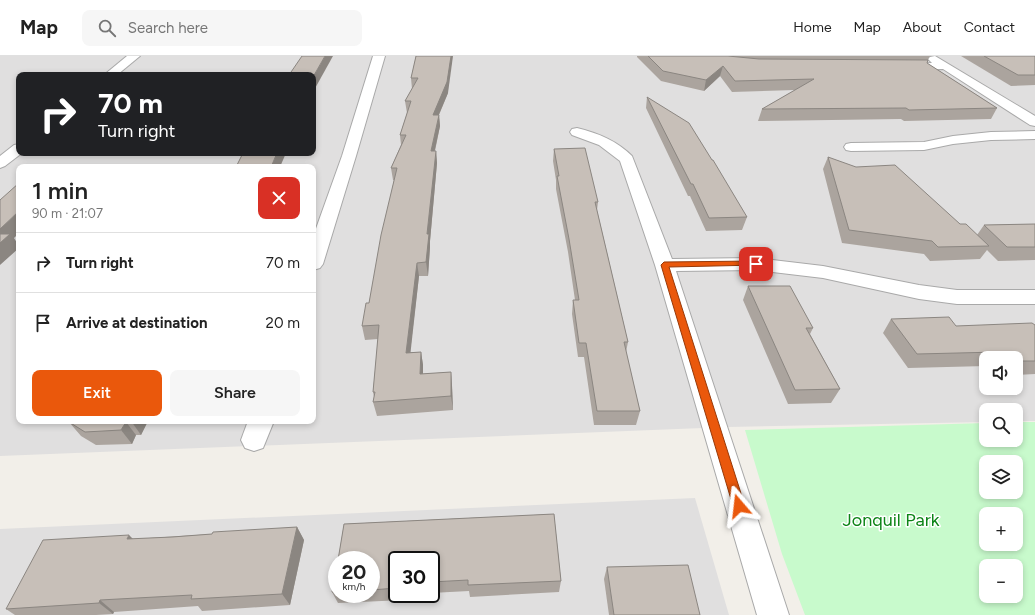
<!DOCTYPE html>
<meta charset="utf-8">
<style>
body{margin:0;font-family:Figtree,sans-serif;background:#f6f6f6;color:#222;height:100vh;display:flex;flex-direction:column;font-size:15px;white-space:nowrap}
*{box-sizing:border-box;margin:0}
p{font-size:13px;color:#767676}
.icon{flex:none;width:22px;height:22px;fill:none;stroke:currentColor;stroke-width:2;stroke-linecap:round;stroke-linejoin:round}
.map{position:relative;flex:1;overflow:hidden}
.panel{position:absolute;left:16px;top:108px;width:300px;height:260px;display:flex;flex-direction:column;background:#fff;border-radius:8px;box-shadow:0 2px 6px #0003}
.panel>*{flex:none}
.guide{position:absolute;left:16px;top:16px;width:300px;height:84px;border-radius:8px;box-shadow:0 2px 6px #0003;background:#202124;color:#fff;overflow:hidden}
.fabs{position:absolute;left:979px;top:295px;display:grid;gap:8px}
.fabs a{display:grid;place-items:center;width:44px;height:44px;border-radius:8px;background:#fff;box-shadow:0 2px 6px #0003;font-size:20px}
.speed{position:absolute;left:328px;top:495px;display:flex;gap:8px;font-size:20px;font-weight:700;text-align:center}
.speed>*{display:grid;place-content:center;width:52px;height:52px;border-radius:50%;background:#fff;box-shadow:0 2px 6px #0003;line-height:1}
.speed small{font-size:10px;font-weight:400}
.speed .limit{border:2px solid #111;border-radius:6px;background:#fff;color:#111}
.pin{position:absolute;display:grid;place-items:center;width:34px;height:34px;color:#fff;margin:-17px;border-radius:8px;box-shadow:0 2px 6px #0006}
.me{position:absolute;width:44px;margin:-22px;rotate:343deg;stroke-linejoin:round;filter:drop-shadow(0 0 3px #0008)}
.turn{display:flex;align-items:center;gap:14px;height:84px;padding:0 16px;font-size:18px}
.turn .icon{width:52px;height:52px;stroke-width:2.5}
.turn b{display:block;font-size:28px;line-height:34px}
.round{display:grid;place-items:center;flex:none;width:42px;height:42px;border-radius:8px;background:#f6f6f6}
.head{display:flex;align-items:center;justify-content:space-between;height:68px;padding:0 16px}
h1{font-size:24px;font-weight:600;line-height:30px}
.button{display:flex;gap:8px;margin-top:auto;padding:8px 16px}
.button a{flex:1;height:46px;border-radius:8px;background:#ea580c;color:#fff;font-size:16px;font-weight:600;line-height:46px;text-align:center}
.button a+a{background:#f6f6f6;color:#222}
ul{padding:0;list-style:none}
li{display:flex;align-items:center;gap:12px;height:60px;padding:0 16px;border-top:1px solid #e0e0e0}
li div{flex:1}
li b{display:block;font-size:15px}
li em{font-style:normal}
header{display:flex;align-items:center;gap:24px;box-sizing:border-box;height:56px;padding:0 20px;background:#fff;border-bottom:1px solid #e0e0e0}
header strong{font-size:19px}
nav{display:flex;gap:22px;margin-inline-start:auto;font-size:14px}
.search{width:280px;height:36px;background:#f6f6f6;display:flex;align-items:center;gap:10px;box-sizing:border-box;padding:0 14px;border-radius:8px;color:#767676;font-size:15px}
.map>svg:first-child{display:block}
.residential{fill:#e0dfdf;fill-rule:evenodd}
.park{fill:#c8facc;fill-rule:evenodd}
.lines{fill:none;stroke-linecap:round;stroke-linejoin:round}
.street-casing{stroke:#a9a9a9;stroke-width:2}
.street{fill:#fff;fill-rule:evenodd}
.wall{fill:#aba49e}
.shaded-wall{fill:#8b8681}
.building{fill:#c7bfb8;stroke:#8b8681}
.route{fill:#ea580c;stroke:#983908}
.labels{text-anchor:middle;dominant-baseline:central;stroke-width:3;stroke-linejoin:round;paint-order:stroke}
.near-park-label{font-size:18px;fill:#0c8416;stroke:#fff}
</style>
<header>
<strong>Map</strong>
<div class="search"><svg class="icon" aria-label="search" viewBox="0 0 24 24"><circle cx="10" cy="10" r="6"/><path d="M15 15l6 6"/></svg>Search here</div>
<nav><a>Home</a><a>Map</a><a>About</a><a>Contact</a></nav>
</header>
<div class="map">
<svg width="1035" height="559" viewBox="0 0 1035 559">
<rect width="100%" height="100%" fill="#f2efe9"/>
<!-- residential -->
<g class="residential">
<path d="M 0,0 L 1035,0 L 1035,365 L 1016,365 L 1016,354 L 986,354 L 986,366 L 728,371 L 0,400 ZM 19,19 L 313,19 L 313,97 L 19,97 ZM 19,111 L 313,111 L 313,365 L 19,365 ZM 986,302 L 1016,302 L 1016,332 L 986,332 Z"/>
<path d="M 695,442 L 729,559 L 0,559 L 0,473 ZM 337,504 L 371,504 L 371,538 L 337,538 ZM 397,504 L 431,504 L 431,538 L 397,538 Z"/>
</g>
<!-- park -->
<path class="park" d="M 1016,366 L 1035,366 L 1035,559 L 805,559 L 782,498 L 745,374 L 986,367 L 986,384 L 1016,384 ZM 986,406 L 1016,406 L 1016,436 L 986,436 ZM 986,458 L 1016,458 L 1016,488 L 986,488 ZM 986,510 L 1016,510 L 1016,540 L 986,540 Z"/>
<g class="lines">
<defs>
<g id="street">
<polygon points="127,0 140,0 117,19 104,19"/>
<polygon points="373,0 385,0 356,100 323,208 320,212 313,214 313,181 342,100"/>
<polygon points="935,0 1035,60 1035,70 1030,69 943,13 903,14 899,13 897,11 899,9 903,8 932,7 928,3 930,1"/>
<path d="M 577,72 C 598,77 617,85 632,100 L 672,203 L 756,202 L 823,210 L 919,229 L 957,234 L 1035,234 L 1035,248 L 957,248 L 919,243 L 823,222 L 756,214 L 676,215 L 789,559 L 757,559 L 655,209 L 620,105 L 599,89 L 572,79 L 570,76 L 572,73 Z"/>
<polygon points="1035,75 1035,83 991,84 953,88 924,94 851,95 846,94 844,91 846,88 851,87 924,86 953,80 991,76"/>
<polygon points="19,88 19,97 22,97 5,110 0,112 0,100 14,89"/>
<polygon points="248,365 274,365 263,392 254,395 245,392 241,384"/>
</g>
</defs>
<!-- street casing -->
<use href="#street" class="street-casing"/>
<!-- street -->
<use href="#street" class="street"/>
</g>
<!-- wall -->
<g class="wall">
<polygon points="416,0 448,37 439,59 440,70 435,95 436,95 437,107 430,185 430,191 428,220 419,220 410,296 421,296 423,309 423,318 451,316 452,330 453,354 377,360 373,346 374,341 373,336 378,283 365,284 362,270 369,247 394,124 393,124 391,112 401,89 400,79 407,57 405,45 412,33 411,22"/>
<polygon points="637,0 931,0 929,1 927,7 997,52 991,63 904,65 901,63 758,65 762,53 795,34 732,36 720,20 704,35 661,25 637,1"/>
<polygon points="961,0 1035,0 1035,29 1011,30"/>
<polygon points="647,41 747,161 742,174 706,175 690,140 688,140 646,52"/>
<polygon points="554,93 598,146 597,154 628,286 626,296 640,355 636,369 594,369 584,301 578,301 572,258 573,244 575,244 568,196 556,133 556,124 553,105"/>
<polygon points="828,101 960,168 977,179 984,169 1035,168 1035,204 998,205 987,194 980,203 930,205 924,198 842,187 823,113"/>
<polygon points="748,230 813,272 810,278 840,333 831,347 788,348 743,244"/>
<polygon points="891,263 956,270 1035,269 1035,318 1016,319 1016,302 986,302 986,310 908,312 883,277"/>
<polygon points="70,365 148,365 141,379 136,379 132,388 96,389 81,380 69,366"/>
<polygon points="554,458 561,525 559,536 470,541 469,535 431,537 431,504 397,504 397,538 427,538 426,543 338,547 332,536 337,509 337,538 371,538 371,504 338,504 344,468"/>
<polygon points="297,471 304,484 290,549 202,555 198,550 114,556 113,558 96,559 15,559 6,553 133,483 212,478"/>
<polygon points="607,511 700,559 609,559 604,523"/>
</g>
<!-- shaded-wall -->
<g class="shaded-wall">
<polygon points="325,0 333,0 313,36 313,21"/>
<polygon points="451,0 453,0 448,37 434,70 433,59"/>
<polygon points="723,10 720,20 704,35 706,24"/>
<polygon points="439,59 440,70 432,107 431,95"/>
<polygon points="436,95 437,107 430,185 430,191 428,220 426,206 427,178"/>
<polygon points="277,97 286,97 280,111 271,111"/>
<polygon points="19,155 19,177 14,182 19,190 19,192 0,209 0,173"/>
<polygon points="417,207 419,220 409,310 406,297"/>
<polygon points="421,296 423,309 423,332 420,318"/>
<polygon points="451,316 452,330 453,354 451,340"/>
<polygon points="131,365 148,365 141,379"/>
<polygon points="126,366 136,379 132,388 121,374"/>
<polygon points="297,471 304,484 290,549 282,538"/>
<polygon points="129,479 141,491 127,483"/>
<polygon points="100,544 114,556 113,558 99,547"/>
</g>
<!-- building -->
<g class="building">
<polygon points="302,0 325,0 313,21 313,19 289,19"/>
<polygon points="416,0 451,0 447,26 433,59 439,59 431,95 436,95 427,178 429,178 426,206 417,207 406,297 421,296 420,318 451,316 451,340 373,346 375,336 373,336 379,269 362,270 366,247 369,247 381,179 397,112 391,112 406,79 400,79 411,45 405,45 418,22 411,22"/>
<polygon points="648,0 728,0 759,3 928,4 927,7 997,52 909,54 906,52 762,53 814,23 735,25 723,10 706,24 663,15"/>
<polygon points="984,0 1035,0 1035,19 1018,19"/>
<polygon points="647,41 689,67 712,104 713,104 747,161 709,162 693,128 691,128"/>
<polygon points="585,92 598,146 595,146 628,286 624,286 640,355 597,355 586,287 579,287 573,244 579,244 569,183 557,120 559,120 554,93"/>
<polygon points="243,97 277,97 271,111 236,111"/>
<polygon points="828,101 856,111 895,109 960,168 966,168 989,190 938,191 932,185 849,174"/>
<polygon points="19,127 19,155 0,173 0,144"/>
<polygon points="1035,168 1035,191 1007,191 984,169"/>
<polygon points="0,178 10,178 0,187"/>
<polygon points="748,230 790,230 813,272 806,272 840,333 795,334"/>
<polygon points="949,261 956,270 1032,267 1035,269 1035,305 1016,305 1016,302 1003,302 998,296 917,298 891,263"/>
<polygon points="70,365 131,365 126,366 121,374 85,376 69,366"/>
<polygon points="554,458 561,525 468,529 468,524 431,526 431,504 397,504 397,532 371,534 371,504 338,504 344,468"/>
<polygon points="297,471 282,538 191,543 192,539 100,544 99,547 6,553 43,484 129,479 127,483 172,481 212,478 213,476"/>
<polygon points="337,509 337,536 332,536"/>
<polygon points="688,509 700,559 614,559 607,511"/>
</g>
<!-- route -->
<polygon class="route" points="756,205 760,208 759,209 669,211 745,450 743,454 739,456 735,454 733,450 661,209 664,206"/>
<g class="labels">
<!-- near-park labels -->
<g class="near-park-label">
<text x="891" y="464">Jonquil Park</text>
</g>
</g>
</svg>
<div class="fabs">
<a><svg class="icon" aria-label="sound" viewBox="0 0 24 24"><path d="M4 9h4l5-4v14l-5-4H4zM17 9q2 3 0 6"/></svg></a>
<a><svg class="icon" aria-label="search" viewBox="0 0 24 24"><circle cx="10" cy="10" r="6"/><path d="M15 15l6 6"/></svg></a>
<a><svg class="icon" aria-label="layers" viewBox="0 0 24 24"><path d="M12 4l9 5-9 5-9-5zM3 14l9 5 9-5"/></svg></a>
<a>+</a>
<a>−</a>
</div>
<div class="speed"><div>20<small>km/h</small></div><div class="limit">30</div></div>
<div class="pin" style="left:756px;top:208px;background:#d93025"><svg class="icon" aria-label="arrive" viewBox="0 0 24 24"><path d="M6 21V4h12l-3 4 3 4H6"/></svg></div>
<svg class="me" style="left:739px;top:450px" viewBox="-20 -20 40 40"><path d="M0-17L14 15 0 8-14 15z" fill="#ea580c" stroke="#fff" stroke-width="4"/></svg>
<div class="guide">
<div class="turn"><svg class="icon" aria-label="right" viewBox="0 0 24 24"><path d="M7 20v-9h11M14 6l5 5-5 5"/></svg><div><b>70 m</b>Turn right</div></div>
</div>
<section class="panel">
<div class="head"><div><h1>1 min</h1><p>90 m · 21:07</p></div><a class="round" style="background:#d93025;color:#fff"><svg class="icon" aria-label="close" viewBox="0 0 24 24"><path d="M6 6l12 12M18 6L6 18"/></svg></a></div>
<ul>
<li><svg class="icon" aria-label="right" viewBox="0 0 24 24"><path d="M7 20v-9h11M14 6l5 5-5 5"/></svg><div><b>Turn right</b></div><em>70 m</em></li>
<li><svg class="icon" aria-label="arrive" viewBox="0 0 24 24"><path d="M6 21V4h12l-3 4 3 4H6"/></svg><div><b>Arrive at destination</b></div><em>20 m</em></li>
</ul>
<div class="button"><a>Exit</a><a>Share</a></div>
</section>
</div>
